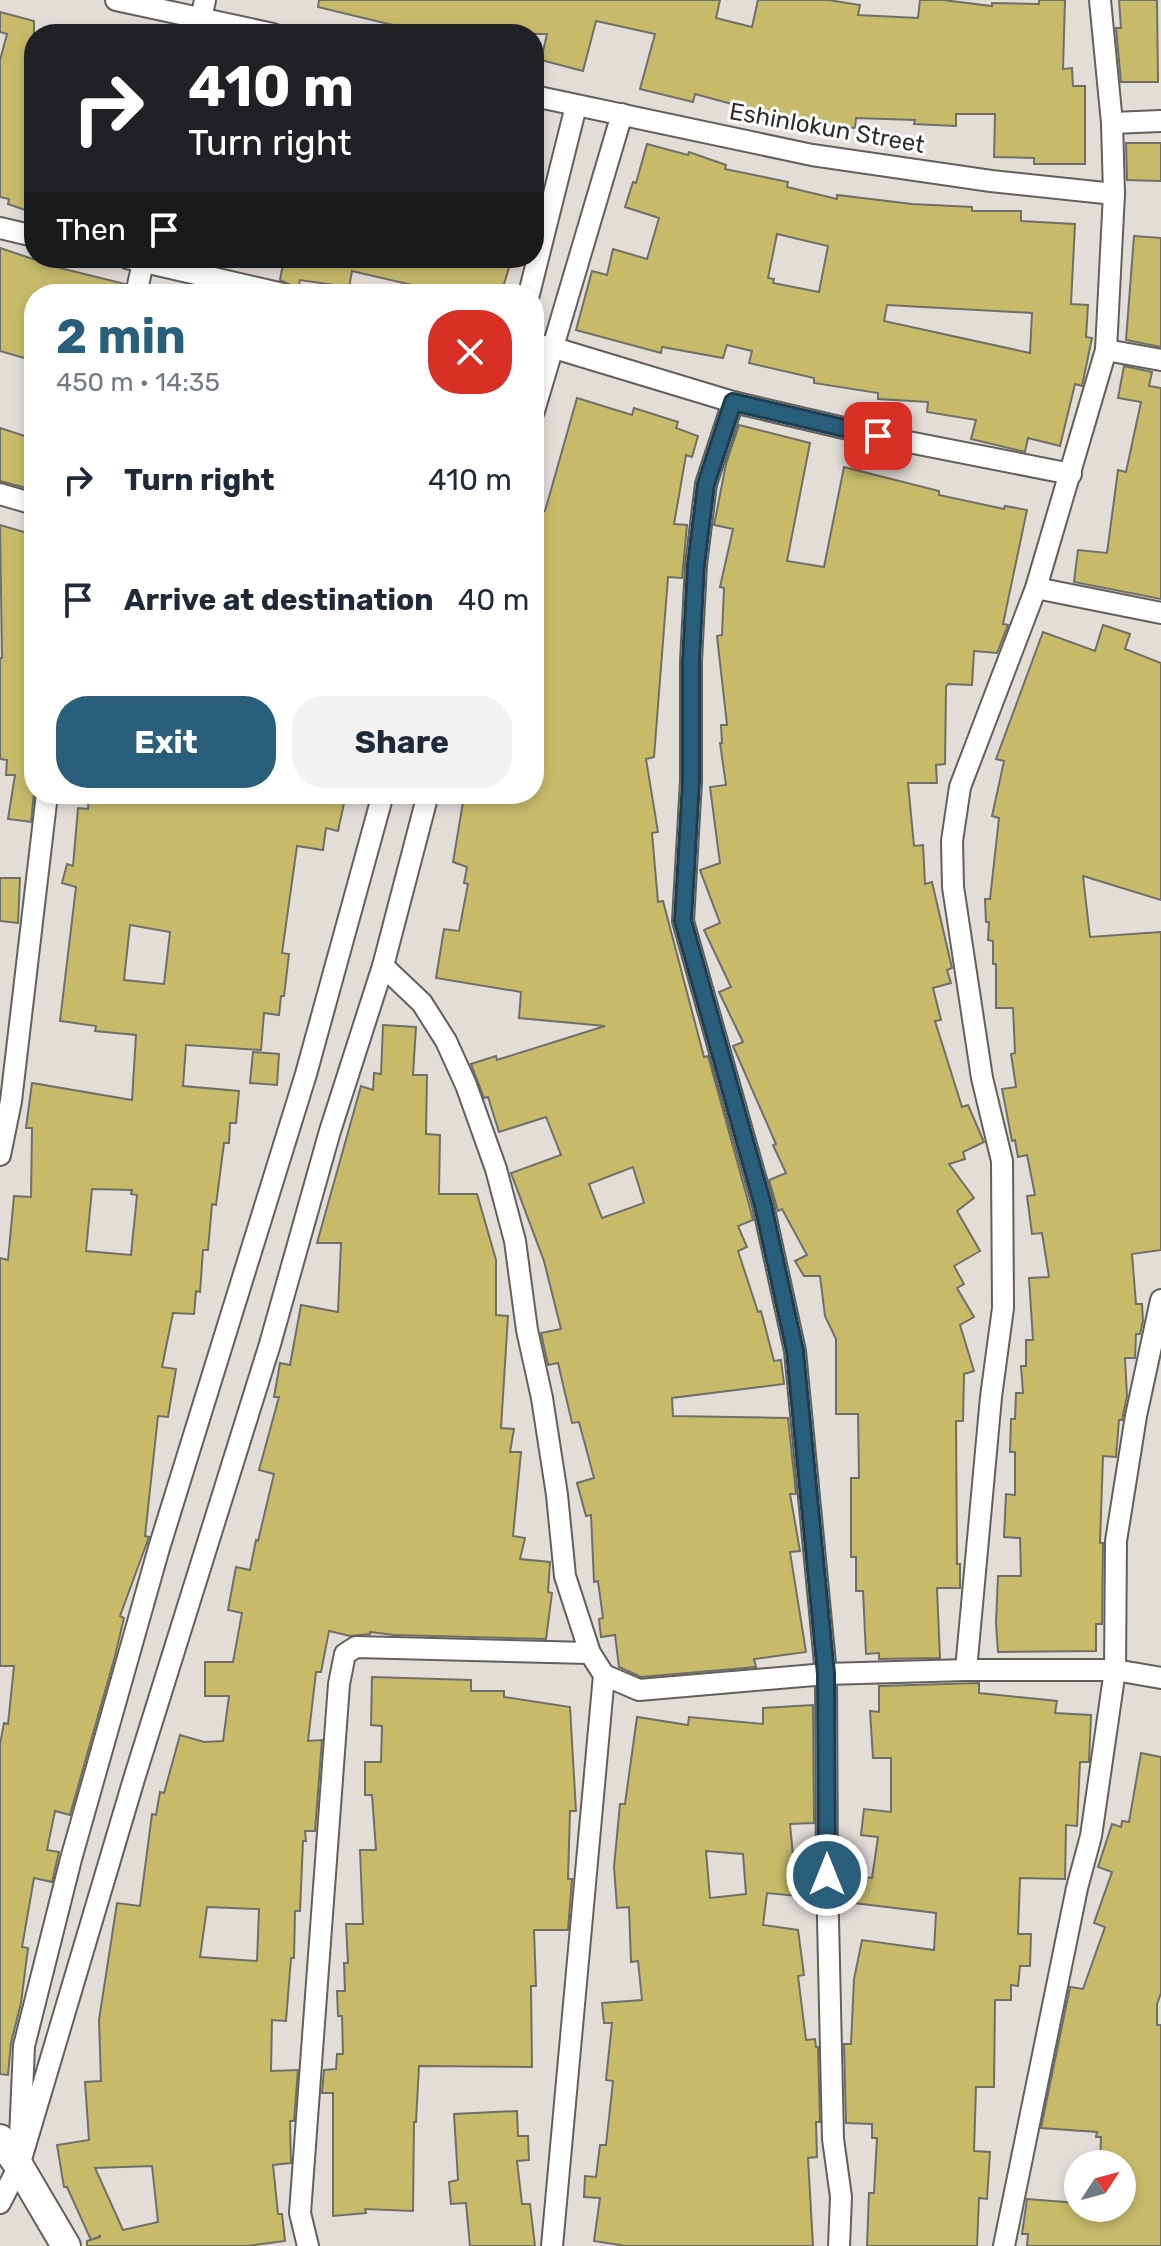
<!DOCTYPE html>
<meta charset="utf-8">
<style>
body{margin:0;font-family:Rubik,sans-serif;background:#f2f2f3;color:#1f2937;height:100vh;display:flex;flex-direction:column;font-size:30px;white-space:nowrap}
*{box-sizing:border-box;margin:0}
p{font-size:26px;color:#747a83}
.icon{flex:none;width:44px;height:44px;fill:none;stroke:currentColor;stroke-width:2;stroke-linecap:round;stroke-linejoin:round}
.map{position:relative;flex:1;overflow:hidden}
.details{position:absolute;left:24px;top:284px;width:520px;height:520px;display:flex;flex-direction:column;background:#fff;border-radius:32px;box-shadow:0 4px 12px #0003}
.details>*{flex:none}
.hud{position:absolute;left:24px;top:24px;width:520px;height:244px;border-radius:32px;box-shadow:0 4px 12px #0003;background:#202124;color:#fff;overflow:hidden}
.needle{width:52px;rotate:54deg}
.controls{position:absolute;left:1064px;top:2150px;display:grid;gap:16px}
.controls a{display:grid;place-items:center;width:72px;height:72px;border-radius:50%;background:#fff;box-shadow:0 4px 12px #0003;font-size:40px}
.pin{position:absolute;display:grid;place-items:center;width:68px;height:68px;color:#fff;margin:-34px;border-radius:16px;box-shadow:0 4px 12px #0006}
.me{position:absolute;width:88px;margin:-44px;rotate:0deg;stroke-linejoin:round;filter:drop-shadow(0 0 6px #0008)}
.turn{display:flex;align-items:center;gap:28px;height:168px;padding:0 32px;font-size:36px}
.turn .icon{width:104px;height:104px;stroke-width:2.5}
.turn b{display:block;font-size:56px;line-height:68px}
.then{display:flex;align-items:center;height:76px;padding:0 32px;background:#0003;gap:16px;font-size:30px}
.round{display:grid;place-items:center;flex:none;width:84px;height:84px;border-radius:32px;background:#f2f2f3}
.summary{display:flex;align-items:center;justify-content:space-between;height:136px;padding:0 32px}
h1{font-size:48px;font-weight:700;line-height:60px;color:#2a5f7b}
.button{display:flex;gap:16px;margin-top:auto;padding:16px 32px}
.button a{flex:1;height:92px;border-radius:32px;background:#2a5f7b;color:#fff;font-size:32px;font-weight:700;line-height:92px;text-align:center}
.button a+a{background:#f2f2f3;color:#1f2937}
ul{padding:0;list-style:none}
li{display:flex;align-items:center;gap:24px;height:120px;padding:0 32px}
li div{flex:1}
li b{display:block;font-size:30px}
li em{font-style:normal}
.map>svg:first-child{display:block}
.building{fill:#c7bb6a;stroke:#6f6f68;stroke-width:2;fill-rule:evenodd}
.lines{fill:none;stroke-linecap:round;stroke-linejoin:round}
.street-casing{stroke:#635f5a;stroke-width:24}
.secondary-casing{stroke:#635f5a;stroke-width:32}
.street{stroke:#fff;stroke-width:20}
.secondary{stroke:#fff;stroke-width:28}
.route-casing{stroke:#1b3e50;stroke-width:20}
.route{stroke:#2a5f7b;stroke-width:14}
.labels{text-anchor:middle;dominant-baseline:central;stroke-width:6;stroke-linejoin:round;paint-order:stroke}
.street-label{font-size:24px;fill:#302e2c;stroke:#fff}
</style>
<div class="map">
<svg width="1161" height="2246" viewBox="0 0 1161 2246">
<rect width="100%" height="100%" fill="#e3ddd8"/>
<!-- building -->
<g class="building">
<polygon points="319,0 720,0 716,18 752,27 758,0 828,0 860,5 858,15 918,18 920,0 943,0 992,6 992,3 1039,4 1039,0 1065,0 1063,69 1072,68 1073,86 1085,86 1085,164 1034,164 1034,158 994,157 995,114 956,114 956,126 914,124 915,120 856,118 855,128 805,124 803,131 753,117 754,110 695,94 693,102 640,89 655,34 596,21 583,71 541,60 547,34 430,34 318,7"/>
<polygon points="1119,0 1157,0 1158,82 1121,82 1116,28 1121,28"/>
<polygon points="0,12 34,21 34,213 8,204 9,199 0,197 0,60 7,34 0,32"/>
<polygon points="1126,143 1161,143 1161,181 1127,180"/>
<path d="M 647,144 L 688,155 L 689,152 L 726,165 L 725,169 L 788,182 L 787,187 L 837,199 L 837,195 L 912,204 L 972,207 L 972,211 L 1021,211 L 1021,221 L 1075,224 L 1071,304 L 1088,305 L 1086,337 L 1092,338 L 1082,386 L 1075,384 L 1060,446 L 1028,438 L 1025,452 L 971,439 L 976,420 L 927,412 L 928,402 L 878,399 L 878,393 L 814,383 L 814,378 L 749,363 L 752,351 L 727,345 L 723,358 L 662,347 L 661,353 L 576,330 L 592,271 L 607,275 L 613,249 L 647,259 L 659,218 L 625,207 L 633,182 L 636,183 ZM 777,234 L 828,246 L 819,292 L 773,283 L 774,279 L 768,278 ZM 887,305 L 1032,313 L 1030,353 L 884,321 Z"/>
<polygon points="1134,236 1161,238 1161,347 1126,340"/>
<polygon points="0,248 60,268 125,284 123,294 34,294 34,361 0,351"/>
<polygon points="284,258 512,258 501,294 485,294 455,285 452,294 425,294 411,290 412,285 352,271 349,287 300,280 298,289 280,280"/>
<polygon points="1124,366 1152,372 1149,386 1161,388 1161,599 1074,582 1078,550 1107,553 1118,470 1126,472 1141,402 1118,398"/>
<path d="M 577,398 L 632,415 L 634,408 L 678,422 L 676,428 L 698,436 L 692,457 L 686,455 L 674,524 L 687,525 L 682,578 L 668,577 L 654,757 L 646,759 L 658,832 L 652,833 L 658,902 L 663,901 L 704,1057 L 708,1056 L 750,1208 L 753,1220 L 738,1226 L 747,1247 L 738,1251 L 758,1312 L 761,1311 L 774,1361 L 781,1360 L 784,1384 L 672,1398 L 673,1416 L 788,1418 L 796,1494 L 790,1494 L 800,1551 L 790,1552 L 806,1652 L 754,1659 L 756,1667 L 641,1677 L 619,1667 L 615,1635 L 601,1637 L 599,1619 L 603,1618 L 598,1581 L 594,1582 L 591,1515 L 586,1516 L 577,1483 L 594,1478 L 579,1422 L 572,1423 L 558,1363 L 548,1365 L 541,1333 L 561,1329 L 544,1261 L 511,1173 L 561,1155 L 546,1117 L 499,1132 L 488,1097 L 484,1098 L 471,1064 L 496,1056 L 497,1060 L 605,1026 L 519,1018 L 521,992 L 436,978 L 444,929 L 459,931 L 468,884 L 464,883 L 467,867 L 453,862 L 464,796 L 479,799 L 480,794 L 519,798 L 519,794 L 534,794 L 534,538 L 538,510 L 545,511 ZM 633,1167 L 644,1203 L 602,1218 L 589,1184 Z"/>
<polygon points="739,425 810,443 787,561 824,567 844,467 939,491 939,495 1004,509 1005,506 1027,510 1003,624 1008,625 997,653 974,651 972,685 948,684 946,687 945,764 936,765 937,783 908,783 914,846 923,845 925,884 932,882 952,968 947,970 951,983 933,988 941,1020 935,1021 962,1107 968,1105 984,1142 963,1152 965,1159 949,1164 974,1198 957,1211 980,1251 954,1266 964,1284 957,1288 974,1317 960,1325 974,1371 964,1374 963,1421 956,1421 957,1564 960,1564 960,1588 937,1588 940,1658 879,1659 879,1653 866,1654 863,1591 856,1591 856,1557 851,1557 851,1478 859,1478 858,1414 836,1414 836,1339 825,1316 820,1276 804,1276 795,1261 807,1255 782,1209 778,1211 769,1180 786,1173 773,1145 776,1144 733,1046 743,1042 719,992 731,987 704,930 720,923 700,870 720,863 710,787 726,785 720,743 722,743 721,725 727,725 717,636 722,635 724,588 720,587 733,529 714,525 726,464"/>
<polygon points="0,428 34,439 34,490 0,481"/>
<polygon points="0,525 34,535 34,702 31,702 32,741 30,741 34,793 31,822 8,819 15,775 6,775 7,760 0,759 0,658 2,658"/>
<polygon points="1103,625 1130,634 1125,649 1161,663 1161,900 1083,876 1090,937 1161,932 1161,1250 1132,1254 1136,1304 1142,1304 1143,1321 1140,1334 1136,1334 1135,1358 1125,1358 1127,1396 1122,1420 1119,1420 1116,1457 1103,1456 1100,1543 1103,1543 1102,1624 1096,1624 1096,1651 998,1652 996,1623 998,1576 1021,1576 1020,1538 1004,1537 1006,1494 1015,1495 1015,1452 1010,1452 1011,1419 1015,1419 1016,1393 1023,1393 1021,1366 1026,1366 1026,1340 1033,1340 1029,1278 1049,1277 1042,1233 1032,1234 1027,1196 1035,1195 1027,1155 1018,1157 1015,1140 1012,1141 1002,1089 1016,1087 1011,1054 1015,1053 1013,1008 996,1008 996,964 993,964 993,941 988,940 989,922 986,922 985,899 990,899 999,818 992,816 1004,761 996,759 1043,632 1095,651"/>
<path d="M 89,794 L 346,794 L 338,831 L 326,828 L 323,850 L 297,846 L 282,953 L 289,954 L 284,996 L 281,996 L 279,1015 L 264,1013 L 261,1050 L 186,1045 L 183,1086 L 239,1091 L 236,1123 L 230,1123 L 229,1143 L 224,1143 L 216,1205 L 212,1204 L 208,1250 L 203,1250 L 200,1292 L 196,1291 L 194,1314 L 173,1313 L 162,1367 L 176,1369 L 168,1417 L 158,1416 L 145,1536 L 149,1537 L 120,1616 L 124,1618 L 115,1656 L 70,1815 L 55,1811 L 47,1850 L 59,1852 L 52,1882 L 34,1878 L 22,1947 L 28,1948 L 21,2003 L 11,2043 L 8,2075 L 0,2074 L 0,1744 L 4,1723 L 8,1724 L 14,1666 L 0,1666 L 0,1258 L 8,1260 L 14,1196 L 31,1197 L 32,1128 L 26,1128 L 32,1083 L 132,1100 L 136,1035 L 95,1031 L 96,1026 L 60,1021 L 76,887 L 62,883 L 67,864 L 73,866 L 78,808 L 88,809 ZM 130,925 L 170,932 L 164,984 L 124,980 ZM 92,1189 L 132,1190 L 131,1194 L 137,1195 L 131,1255 L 86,1251 Z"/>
<polygon points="0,878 20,878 18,923 0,921"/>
<path d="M 383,1025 L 416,1027 L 413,1075 L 427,1075 L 426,1134 L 440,1135 L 439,1194 L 477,1194 L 496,1260 L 496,1315 L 508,1316 L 501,1428 L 514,1429 L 510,1452 L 521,1452 L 513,1536 L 525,1538 L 520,1559 L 550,1562 L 548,1592 L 552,1593 L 546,1639 L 394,1635 L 370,1632 L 370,1634 L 350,1636 L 329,1631 L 321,1672 L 316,1672 L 308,1741 L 322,1740 L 315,1831 L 305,1831 L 306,1841 L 303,1841 L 300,1911 L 295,1911 L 294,1958 L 291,1958 L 286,2021 L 272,2020 L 271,2071 L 298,2070 L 294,2121 L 290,2121 L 291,2163 L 273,2165 L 278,2214 L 282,2214 L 285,2241 L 247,2246 L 87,2246 L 87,2241 L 100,2237 L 100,2236 L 91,2240 L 67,2187 L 64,2187 L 57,2145 L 89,2140 L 85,2082 L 101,2081 L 99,2020 L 117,1903 L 140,1906 L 152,1814 L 156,1815 L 160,1792 L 164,1793 L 180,1735 L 204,1742 L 223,1741 L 229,1696 L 205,1696 L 205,1662 L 233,1662 L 242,1613 L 228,1610 L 236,1567 L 250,1570 L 256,1540 L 258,1541 L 274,1474 L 259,1470 L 279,1397 L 274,1397 L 280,1363 L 290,1365 L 301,1305 L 338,1312 L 341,1243 L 317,1243 L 361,1086 L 373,1090 L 374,1073 L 381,1074 ZM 207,1907 L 259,1909 L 257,1961 L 200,1957 ZM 152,2166 L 158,2222 L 123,2230 L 95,2168 Z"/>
<polygon points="253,1052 279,1054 277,1085 250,1083"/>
<polygon points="372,1677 471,1680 471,1691 504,1691 504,1697 570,1707 576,1811 570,1811 568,1879 572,1879 568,1930 534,1930 536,1986 531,1986 532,2067 419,2066 416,2122 414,2122 413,2211 365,2209 366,2213 333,2216 333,2093 322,2093 324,2070 336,2069 337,2054 343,2054 342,2016 338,2016 337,1991 345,1991 344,1963 348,1963 346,1924 363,1924 360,1850 376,1850 372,1795 365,1795 365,1762 381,1762 382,1726 371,1725"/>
<polygon points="979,1683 979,1693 1057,1701 1055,1713 1091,1715 1089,1762 1080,1762 1077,1826 1066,1825 1065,1879 1020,1878 1018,1934 1031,1934 1030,1966 1020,1966 1018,1986 1011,1985 1011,2000 995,2000 994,2087 976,2087 974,2151 990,2152 987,2199 979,2198 977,2246 867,2246 869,2193 874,2193 877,2138 872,2138 872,2124 846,2123 844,2044 851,2044 854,1979 862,1940 934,1950 936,1913 854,1903 856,1876 872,1878 878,1837 861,1835 864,1809 891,1812 891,1758 873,1758 870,1711 879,1712 879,1686"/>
<path d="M 813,1705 L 814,1823 L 790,1824 L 797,1896 L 767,1893 L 763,1925 L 798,1930 L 804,1975 L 798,1976 L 806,2040 L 815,2039 L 816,2047 L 818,2047 L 820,2122 L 816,2122 L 817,2157 L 808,2158 L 813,2246 L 626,2246 L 594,2241 L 600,2198 L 584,2197 L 585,2176 L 596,2177 L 600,2145 L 606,2145 L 613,2081 L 606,2080 L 612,2023 L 604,2023 L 602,2003 L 642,2000 L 638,1961 L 631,1962 L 629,1907 L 617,1908 L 614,1867 L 620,1804 L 625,1804 L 637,1717 L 688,1725 L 689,1717 L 763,1724 L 763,1708 ZM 706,1851 L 743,1854 L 746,1894 L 710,1898 Z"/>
<polygon points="1141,1753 1161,1757 1161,1993 1157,2004 1157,2025 1161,2025 1161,2246 1027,2246 1028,2234 1022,2234 1027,2199 1078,2203 1078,2208 1122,2208 1122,2164 1100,2164 1101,2137 1096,2137 1097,2132 1041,2128 1070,1987 1083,1989 1105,1927 1094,1923 1112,1872 1098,1867 1112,1824 1121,1827 1122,1821 1129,1822"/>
<polygon points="517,2111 518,2136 528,2136 529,2160 517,2161 522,2204 530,2204 535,2246 470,2246 466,2203 451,2204 449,2182 458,2180 454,2114"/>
</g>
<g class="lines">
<defs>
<g id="street">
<polyline points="116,0 273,34"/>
<polyline points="198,34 205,0"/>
<polyline points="534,96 812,155 991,181 1114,194"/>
<polyline points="1112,123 1161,121"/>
<polyline points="0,228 34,236"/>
<polyline points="127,258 283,294"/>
<polyline points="136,294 144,258"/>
<polyline points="529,294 576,106"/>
<polyline points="534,345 551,347 733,402 878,436 1071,474"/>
<polyline points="1106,350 1161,360"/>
<polyline points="733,402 706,484 696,565 691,661 691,781 683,921 763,1205 795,1351 826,1674 827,1875 833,2139 841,2197 839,2246"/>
<polyline points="534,411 622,114"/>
<polyline points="0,494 34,504"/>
<polyline points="1036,588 1161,613"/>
<polyline points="383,966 422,1003 446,1041 466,1085 496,1169 515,1241 527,1330 542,1398 557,1495 565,1576 590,1653 604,1675 552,2246"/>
<polyline points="0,1155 11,1101 47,794"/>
<polyline points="966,1670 991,1397 1003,1308 1002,1161 982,1078 953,887 952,841 960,787 1036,588 1106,350 1114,194 1112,123 1100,0"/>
<polyline points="604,1675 639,1690 826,1674 966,1670 1115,1670 1161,1678"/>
<polyline points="20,2138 24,2046 71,1859 159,1548 306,1074 383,794"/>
<polyline points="0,2203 19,2166 134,1779 270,1344 330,1131 383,966 428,794"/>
<polyline points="308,2246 300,2213 339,1684 345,1654 356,1647 590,1653"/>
<polyline points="1004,2246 1077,1888 1091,1836 1115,1670 1116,1541 1136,1416 1161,1300"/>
</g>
<polyline id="secondary" points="0,2139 19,2166 66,2246"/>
</defs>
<!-- street casing -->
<use href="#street" class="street-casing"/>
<!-- secondary casing -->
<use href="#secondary" class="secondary-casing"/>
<!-- street -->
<use href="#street" class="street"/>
<!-- secondary -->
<use href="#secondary" class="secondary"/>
</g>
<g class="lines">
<defs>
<polyline id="route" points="827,1875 826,1674 795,1351 763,1205 683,921 691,781 691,661 696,565 706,484 733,402 878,436"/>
</defs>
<!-- route casing -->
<use href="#route" class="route-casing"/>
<!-- route -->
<use href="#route" class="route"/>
</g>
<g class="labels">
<!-- street labels -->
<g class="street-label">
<text transform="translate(827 128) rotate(10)">Eshinlokun Street</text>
</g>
</g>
</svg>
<div class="controls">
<a><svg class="needle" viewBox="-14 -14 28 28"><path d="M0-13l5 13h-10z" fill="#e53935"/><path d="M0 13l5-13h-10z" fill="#747a83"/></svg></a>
</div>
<div class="pin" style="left:878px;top:436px;background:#d93025"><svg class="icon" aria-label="arrive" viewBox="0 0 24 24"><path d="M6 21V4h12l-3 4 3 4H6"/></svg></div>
<svg class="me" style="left:827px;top:1875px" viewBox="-20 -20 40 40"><circle r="17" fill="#2a5f7b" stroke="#fff" stroke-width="3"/><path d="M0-11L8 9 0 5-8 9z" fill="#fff"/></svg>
<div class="hud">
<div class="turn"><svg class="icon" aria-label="right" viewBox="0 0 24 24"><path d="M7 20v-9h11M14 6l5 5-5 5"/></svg><div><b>410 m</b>Turn right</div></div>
<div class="then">Then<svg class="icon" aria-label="arrive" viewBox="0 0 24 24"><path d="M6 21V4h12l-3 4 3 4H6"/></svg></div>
</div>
<section class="details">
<div class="summary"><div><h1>2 min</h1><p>450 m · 14:35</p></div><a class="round" style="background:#d93025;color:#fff"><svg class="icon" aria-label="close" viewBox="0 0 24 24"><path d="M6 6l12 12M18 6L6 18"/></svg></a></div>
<ul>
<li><svg class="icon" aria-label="right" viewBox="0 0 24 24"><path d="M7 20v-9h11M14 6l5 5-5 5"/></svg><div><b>Turn right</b></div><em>410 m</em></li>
<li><svg class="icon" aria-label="arrive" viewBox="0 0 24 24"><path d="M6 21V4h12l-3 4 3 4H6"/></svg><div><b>Arrive at destination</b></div><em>40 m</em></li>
</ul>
<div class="button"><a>Exit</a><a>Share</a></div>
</section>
</div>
